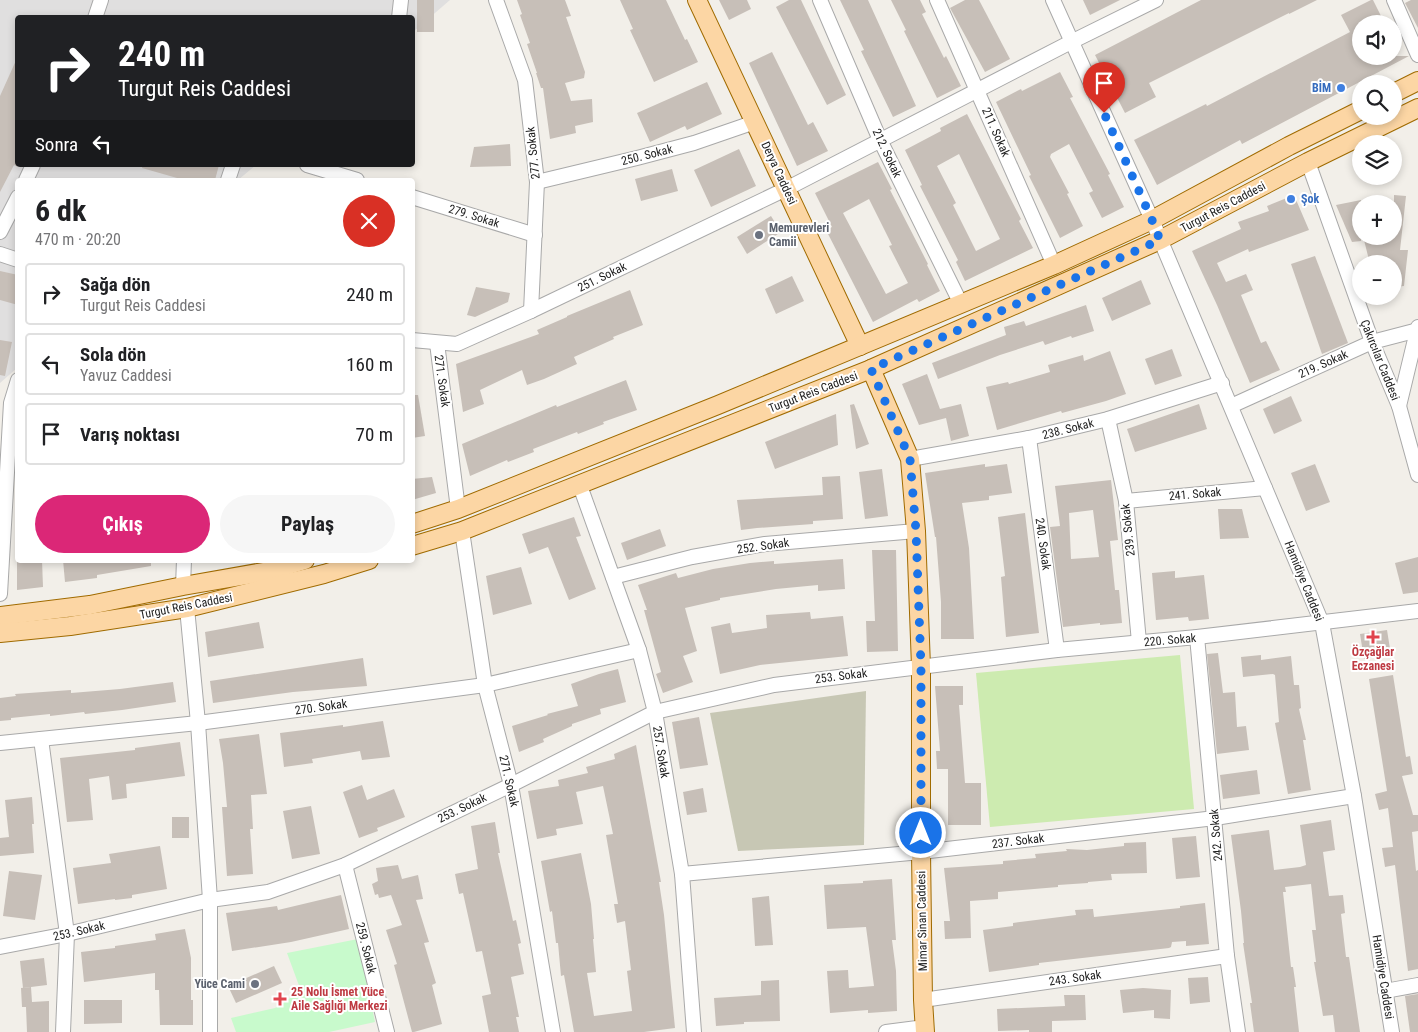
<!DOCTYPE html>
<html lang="tr">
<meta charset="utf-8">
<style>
body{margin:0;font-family:"Roboto Condensed",sans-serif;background:#f6f6f6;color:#202124;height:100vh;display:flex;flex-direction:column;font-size:19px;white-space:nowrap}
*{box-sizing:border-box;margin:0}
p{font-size:16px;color:#757577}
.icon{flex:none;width:28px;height:28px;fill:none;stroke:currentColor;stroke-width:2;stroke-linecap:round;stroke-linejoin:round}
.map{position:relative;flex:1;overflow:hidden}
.drawer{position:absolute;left:15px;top:178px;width:400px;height:385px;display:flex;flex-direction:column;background:#fff;border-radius:5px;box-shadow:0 2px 8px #0003}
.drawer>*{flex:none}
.hud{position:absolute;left:15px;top:15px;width:400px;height:152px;border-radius:5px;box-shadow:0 2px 8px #0003;background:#202124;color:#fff;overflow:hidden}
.tools{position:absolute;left:1352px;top:15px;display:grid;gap:10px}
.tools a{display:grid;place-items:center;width:50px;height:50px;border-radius:50%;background:#fff;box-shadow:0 2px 8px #0003;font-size:25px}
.pin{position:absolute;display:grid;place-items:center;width:42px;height:42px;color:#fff;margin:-51px -21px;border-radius:50% 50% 50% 0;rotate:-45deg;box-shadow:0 0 5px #0007}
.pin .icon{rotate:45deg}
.me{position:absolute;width:55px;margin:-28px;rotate:0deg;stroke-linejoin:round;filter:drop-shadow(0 0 4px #0008)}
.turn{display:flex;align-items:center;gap:18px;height:105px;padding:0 20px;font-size:22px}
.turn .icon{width:65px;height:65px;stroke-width:2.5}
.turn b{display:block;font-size:35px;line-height:42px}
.then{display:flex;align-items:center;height:48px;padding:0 20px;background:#0003;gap:10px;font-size:19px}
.round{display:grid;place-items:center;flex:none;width:52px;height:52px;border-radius:26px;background:#f6f6f6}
.summary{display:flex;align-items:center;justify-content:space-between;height:85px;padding:0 20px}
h1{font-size:30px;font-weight:700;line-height:38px}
.button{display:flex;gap:10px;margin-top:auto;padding:10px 20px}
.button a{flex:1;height:58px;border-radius:30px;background:#db2777;color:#fff;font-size:20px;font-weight:700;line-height:58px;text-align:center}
.button a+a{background:#f6f6f6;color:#202124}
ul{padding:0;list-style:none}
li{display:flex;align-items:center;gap:15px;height:62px;margin:0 10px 8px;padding:0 10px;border:2px solid #e0e0e0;border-radius:5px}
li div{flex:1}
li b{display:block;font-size:19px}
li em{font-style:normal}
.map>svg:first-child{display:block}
.residential{fill:#e0dfdf}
.construction{fill:#c7c7b4}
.grass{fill:#cdebb0}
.park{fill:#c8facc}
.building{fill:#c7bfb8;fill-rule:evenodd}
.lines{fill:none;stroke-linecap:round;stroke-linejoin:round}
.minor-casing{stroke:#a9a9a9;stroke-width:16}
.major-casing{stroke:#a06b00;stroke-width:20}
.minor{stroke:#fff;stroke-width:14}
.major{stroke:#fcd6a4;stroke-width:18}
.route{stroke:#1a73e8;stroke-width:9;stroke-dasharray:0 16.2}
.shop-dot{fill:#3f7fe0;stroke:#fff;stroke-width:2}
.worship-dot{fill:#6b7280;stroke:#fff;stroke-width:2}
.health-dot{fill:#e0444e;stroke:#fff;stroke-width:2}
.labels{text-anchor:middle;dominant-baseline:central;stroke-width:4;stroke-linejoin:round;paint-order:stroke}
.shop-label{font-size:12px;font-weight:bold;fill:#366cbe;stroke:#fff;text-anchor:end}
.street-label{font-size:12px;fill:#222;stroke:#fff}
.worship-label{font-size:12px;font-weight:bold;fill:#5b616d;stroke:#fff;text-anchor:start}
.health-label{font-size:12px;font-weight:bold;fill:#be3a42;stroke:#fff}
</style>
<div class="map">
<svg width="1418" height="1032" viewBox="0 0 1418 1032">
<rect width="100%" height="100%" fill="#f2efe9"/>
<!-- residential -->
<polygon class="residential" points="0,0 450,0 413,32 412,18 18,18 18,165 256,165 238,180 18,180 17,368 0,383"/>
<!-- construction -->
<polygon class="construction" points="866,691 864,845 738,851 710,713"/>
<!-- grass -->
<polygon class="grass" points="1180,655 1194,809 990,827 976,673"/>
<!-- park -->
<polygon class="park" points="358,939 375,1022 329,1032 236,1032 231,1018 275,1008 301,991 287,953"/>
<!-- building -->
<g class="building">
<rect x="417" y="0" width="17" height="32"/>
<polygon points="517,0 565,0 571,16 566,17 585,72 584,78 565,83 571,101 592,99 593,122 575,126 576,133 550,139 543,88 541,88 536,73 537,73 527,44 530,43 520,15 522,14"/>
<polygon points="620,0 666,0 685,40 687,39 698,62 654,82 630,30 633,29"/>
<polygon points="719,0 747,0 751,9 729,20"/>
<polygon points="789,0 801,0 846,95 827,105 776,7"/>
<polygon points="840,0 868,0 916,106 893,117 861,51 864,50"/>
<polygon points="891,0 920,0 926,12 922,14 944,58 946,56 961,86 937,98 904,31 906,30"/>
<polygon points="965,0 979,0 1010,59 985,72 950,8"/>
<polygon points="1083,0 1120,0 1090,15"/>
<polygon points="1201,0 1317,0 1289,14 1289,13 1149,83 1156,97 1125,113 1095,55"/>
<polygon points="1371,0 1373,0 1385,24 1361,24 1361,56 1409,56 1242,144 1240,140 1157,185 1134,140 1206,104 1207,106 1350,32 1341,15"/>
<polygon points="1411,0 1418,0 1418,28 1405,3"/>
<polygon points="772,52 808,125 813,122 828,151 797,166 749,63"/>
<polygon points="18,56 18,167 14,165 0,192 0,96"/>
<polygon points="1060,72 1073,97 1070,98 1110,174 1108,175 1124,207 1102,218 1089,193 1093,191 1069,144 1051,154 1050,157 1069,193 1067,194 1083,226 1060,238 1029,176 1031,175 996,102 1021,89 1022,91"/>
<polygon points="707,82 722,114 687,130 685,126 650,142 637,113"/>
<path d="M 967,114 L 1021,219 L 1019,221 L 1033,248 L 965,281 L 956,262 L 958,260 L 920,186 L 922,185 L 905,150 L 941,131 L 940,128 ZM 959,154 L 1000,239 L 976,251 L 953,205 L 956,203 L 937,166 Z"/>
<polygon points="510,144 511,166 470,167 474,147"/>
<polygon points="739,149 756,186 711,207 694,170"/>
<path d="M 878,162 L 892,189 L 890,190 L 928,264 L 927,265 L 940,291 L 919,302 L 917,299 L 873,322 L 826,230 L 832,227 L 815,193 ZM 869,199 L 892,245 L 889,246 L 908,283 L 886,294 L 843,213 Z"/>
<polygon points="143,165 219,165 215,180 184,180 142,168"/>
<polygon points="672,169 678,191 641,201 635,179"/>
<polygon points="1294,195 1309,230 1249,252 1248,249 1217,263 1226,282 1246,274 1253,290 1241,295 1261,343 1266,341 1280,370 1250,383 1217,305 1192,251 1241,229 1238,222 1269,211 1267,206"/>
<polygon points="1394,195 1406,196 1400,250 1408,250 1404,286 1394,287 1394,264 1370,264 1363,236 1394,236"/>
<polygon points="1361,200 1361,241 1352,242 1336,205"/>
<polygon points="771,216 781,232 747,254 737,237"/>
<polygon points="1315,256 1348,343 1322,354 1291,264"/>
<polygon points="0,271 18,275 18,305 0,300"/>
<polygon points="792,276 804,301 776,314 765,289"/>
<polygon points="1141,280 1151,304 1112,321 1102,298"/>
<polygon points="476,287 510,293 508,302 475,317 467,315"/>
<polygon points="630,290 643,325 613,337 614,339 574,357 577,364 544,379 527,385 522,370 480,390 484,404 463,412 456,364 539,334 537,330 567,317 567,316"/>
<polygon points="1086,305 1094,331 1072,338 1071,336 1045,345 1043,341 1000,355 938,379 932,363 1006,335 1004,327 1024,321 1026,326"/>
<polygon points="0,340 12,342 5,376 0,375"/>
<polygon points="1172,349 1182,376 1155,385 1145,359"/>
<polygon points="1110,351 1126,394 1106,401 1062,413 1061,411 997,430 986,387 1008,382 1009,384 1050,372 1048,365 1083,355 1084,361"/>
<polygon points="927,374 940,409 961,404 969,436 951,441 946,418 919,425 902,384"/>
<polygon points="626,380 637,410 603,422 604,424 578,434 577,432 533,449 534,452 508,462 507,460 470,476 462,444 556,405 557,407"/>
<polygon points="412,395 418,395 425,436 412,438"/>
<polygon points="1291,396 1302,421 1274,434 1263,409"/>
<polygon points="854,404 869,444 856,449 850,405"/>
<polygon points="1199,404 1207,429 1135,452 1127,429"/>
<polygon points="836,414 838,445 775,469 765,442"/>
<polygon points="985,464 985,467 1007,464 1012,493 989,496 989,500 962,503 969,548 974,639 941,639 941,602 936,537 935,537 925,473"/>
<polygon points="1315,464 1330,502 1306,511 1291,473"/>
<polygon points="882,469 888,516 865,519 859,472"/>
<polygon points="840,476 843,519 813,521 813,524 757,528 741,530 737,500 823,495 822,477"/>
<polygon points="432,477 436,493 412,500 412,479"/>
<path d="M 1111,480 L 1118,540 L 1110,541 L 1115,590 L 1119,590 L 1122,623 L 1100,625 L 1100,623 L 1063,627 L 1050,527 L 1060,526 L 1055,486 ZM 1093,510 L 1099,557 L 1071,559 L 1069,513 Z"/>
<polygon points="1218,509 1242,509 1249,538 1220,539"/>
<polygon points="1025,513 1039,633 1006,637 1001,577 1005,576 998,517"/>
<polygon points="574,517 581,536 576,537 596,589 569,600 548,547 529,554 522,534"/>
<polygon points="660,529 666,546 627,560 621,543"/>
<polygon points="872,550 896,550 898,651 867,652 866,621 875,621"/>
<polygon points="1418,557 1418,592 1403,594 1395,563"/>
<polygon points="843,559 845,589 818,591 818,585 776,589 720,598 720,600 685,608 697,651 683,656 693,682 663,693 656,674 661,672 644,610 647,610 638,585 676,573 678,578 713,569 750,563 774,561 774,564"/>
<polygon points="17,560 42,560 43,587 17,590"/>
<polygon points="63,560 151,560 151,566 97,575 97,578 65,582"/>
<polygon points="521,567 532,604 493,615 486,576"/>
<polygon points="1175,571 1175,578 1204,575 1209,619 1189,621 1188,617 1156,620 1152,573"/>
<polygon points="810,612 811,619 843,616 848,656 760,665 720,674 711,627 730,623 732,633 767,628 766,615"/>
<polygon points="259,622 264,648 208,657 205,632"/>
<polygon points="1387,630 1391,655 1364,659 1360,634"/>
<polygon points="1218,653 1223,693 1235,692 1237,727 1246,726 1249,750 1217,754 1207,654"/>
<polygon points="1261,655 1261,660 1291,656 1294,685 1299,685 1301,708 1299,709 1306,740 1303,740 1311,790 1288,794 1275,723 1279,722 1275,675 1273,674 1243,677 1241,657"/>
<polygon points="363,658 367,686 293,692 213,703 210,681"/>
<polygon points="618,669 626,702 600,709 601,714 572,724 572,726 543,739 544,742 519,752 512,726 548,715 547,714 578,706 571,684 599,674"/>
<polygon points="1393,675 1406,757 1410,756 1413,774 1402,776 1413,815 1418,815 1418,831 1412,832 1416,871 1418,870 1418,969 1408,971 1395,865 1385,867 1382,848 1393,847 1388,808 1379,810 1375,794 1387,791 1369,679"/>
<polygon points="173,682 176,702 122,710 85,714 84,712 50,716 50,714 11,718 11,720 0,721 0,698 16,696 15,694 71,690 71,693 120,689"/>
<polygon points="935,686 963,686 963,705 959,705 965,783 981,783 981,825 948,825 948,769 937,769 936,751 940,751"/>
<polygon points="699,717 708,765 680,769 672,722"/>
<polygon points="383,721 390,757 362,760 360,751 312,759 313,763 284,767 280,733 343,725 343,727"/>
<polygon points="259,734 267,794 251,795 253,829 250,829 253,874 227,876 222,807 227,807 223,763 219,739"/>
<polygon points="180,742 185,776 126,784 127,798 112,800 109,776 89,779 93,820 67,822 60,758 135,750 135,748"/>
<polygon points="636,745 661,882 659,882 664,915 675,1028 644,1032 574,1032 564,975 561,976 558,943 556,943 552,911 550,912 541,861 581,853 591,904 594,939 593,939 596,972 587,973 594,1016 632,1011 627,971 631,970 625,921 617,923 614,904 618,904 606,835 613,834 603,786 576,792 583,824 556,829 557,835 537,839 528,791 559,786 558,780 588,773 586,767 615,759 614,754"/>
<polygon points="1257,770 1260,794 1223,799 1220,775"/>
<polygon points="362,785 367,800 394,789 405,817 377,828 378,831 359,838 343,792"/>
<polygon points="703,788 707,812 687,815 683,792"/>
<polygon points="32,797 34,824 32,824 34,853 0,856 0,838 9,837 5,800"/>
<polygon points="311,806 320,854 292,859 283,811"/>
<rect x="172" y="817" width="17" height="21"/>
<polygon points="1331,820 1335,850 1323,852 1329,896 1343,895 1345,913 1341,914 1346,957 1349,957 1360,1032 1335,1032 1333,1015 1323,1016 1314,962 1316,962 1312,930 1316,930 1311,884 1285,887 1286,892 1283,892 1291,967 1293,967 1296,987 1294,987 1299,1032 1254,1032 1250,1003 1252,1003 1243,943 1244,943 1241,911 1231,835 1269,830 1274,870 1300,867 1306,865 1300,825"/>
<polygon points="495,822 500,853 498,853 513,921 516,920 521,943 518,944 524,974 511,977 519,1017 516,1017 519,1032 489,1032 482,996 491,994 482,951 476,952 463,893 459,894 455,874 478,869 471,826"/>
<polygon points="1196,836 1200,877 1176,879 1172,838"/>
<polygon points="1146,842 1147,873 1111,874 1112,880 1088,882 1088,883 1058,885 1058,887 998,892 998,899 970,901 971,938 945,939 944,921 950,921 944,868 1003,864 1003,861 1036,858 1035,854 1067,851 1066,849 1087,850 1124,846 1124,843"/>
<polygon points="160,846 167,889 132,895 132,898 115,900 115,899 78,904 73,868 111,863 109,854"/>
<polygon points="398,865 402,879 418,875 423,899 416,900 429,942 424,943 436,983 432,985 442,1024 414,1032 412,1032 394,965 397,964 386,930 402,925 391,895 379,898 378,894 375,895 372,884 378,881 376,868"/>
<polygon points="9,871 42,875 35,920 3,916"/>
<polygon points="892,879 896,940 892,940 896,971 897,1011 868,1013 868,1010 830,1013 827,971 848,970 849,988 874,986 866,927 827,929 824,885 863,883 863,881"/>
<polygon points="341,895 349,929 291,942 232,951 226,913 277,906 278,910"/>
<polygon points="769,896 773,945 755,946 752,898"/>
<polygon points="1205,903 1209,944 1186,946 1186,941 1172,942 1171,947 1169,948 1039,963 1039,965 989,972 983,930 1013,926 1013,923 1076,915 1075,910 1093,909 1094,917 1180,908 1180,906"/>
<polygon points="185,929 191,958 191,1000 193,1000 193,1025 160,1025 159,990 155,990 155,973 84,982 81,952 115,948 115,946 156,940 155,934"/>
<polygon points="44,958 47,985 23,988 20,961"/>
<polygon points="274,966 282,983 236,1003 228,986"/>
<polygon points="1208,977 1210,1002 1190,1004 1188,978"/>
<polygon points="779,980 780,1021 744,1022 744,1024 716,1026 714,998 761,995 761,981"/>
<polygon points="31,987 32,1002 49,1001 49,1032 27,1032 26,1007 22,1007 21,988"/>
<polygon points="1143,988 1171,990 1170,1019 1154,1018 1154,1010 1123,1013 1120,990"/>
<polygon points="1418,994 1418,1032 1410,1032 1405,996"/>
<polygon points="1064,995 1085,995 1086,1020 1052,1021 1052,1032 1029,1032 1029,1030 998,1031 997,1009 1065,1006"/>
<polygon points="84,1000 122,1000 122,1023 84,1024"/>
</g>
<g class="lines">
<defs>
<g id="minor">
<polyline points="496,0 525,80 537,182 531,311"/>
<polyline points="820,0 880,140 961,304"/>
<polyline points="937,0 1054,265"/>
<polyline points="1053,0 1152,220 1322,623 1354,796 1392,1032"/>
<polyline points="1394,0 1418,55"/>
<polyline points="95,18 101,0"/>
<polyline points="399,18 401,0"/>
<polyline points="1308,162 1372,342 1399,406 1418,475"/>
<polyline points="307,165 357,180"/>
<polyline points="26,180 33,165"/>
<polyline points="228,180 233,165"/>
<polyline points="537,182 637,158 694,143 755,122"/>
<polyline points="412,197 535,235"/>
<polyline points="0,232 18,197"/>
<polyline points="0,254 18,260"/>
<polyline points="412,340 457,344 531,311 786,189 1071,42 1156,0"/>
<polyline points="437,343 458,509"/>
<polyline points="1231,406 1372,342 1418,330"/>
<polyline points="1399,406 1418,327"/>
<polyline points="1108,419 1126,501 1139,642"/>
<polyline points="1029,438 1057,650"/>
<polyline points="910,459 1029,438 1108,419 1222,383"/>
<polyline points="579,483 639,650 655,712 682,874 694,1032"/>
<polyline points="1126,501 1265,488"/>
<polyline points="462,531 485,685 511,785 553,1032"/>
<polyline points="613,577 692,557 765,544 916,531"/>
<polyline points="183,586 184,560"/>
<polyline points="0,594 11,403 18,380"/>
<polyline points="187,608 198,723 210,900 210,1032"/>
<polyline points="1197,637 1227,956 1238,1032"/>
<polyline points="41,739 67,934 63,1032"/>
<polyline points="0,743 198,723 485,685 639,650"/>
<polyline points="345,865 387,1032"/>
<polyline points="682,874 921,852 1215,818 1354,796"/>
<polyline points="0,947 67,934 210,900 268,892 345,865 511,785 655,712 774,685 1057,650 1197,637 1418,611"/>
<polyline points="1385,991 1418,985"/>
<polyline points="923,1000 1227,956"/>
<polyline points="886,1032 925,1027"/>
</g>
<g id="major">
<polyline points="697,0 860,346"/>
<polyline points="1394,93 1418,81"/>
<polyline points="871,369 910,459 916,531 921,667 921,852 923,1000 925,1032"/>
<polyline points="412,524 458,509 718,405 1054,265 1152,220 1289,146 1361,110"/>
<polyline points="412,546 462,531 871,369 1160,240 1308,162 1418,108"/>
<polyline points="0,616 90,605 183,586 269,571 305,560"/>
<polyline points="0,633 70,626 187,608 324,574 369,560"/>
</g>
</defs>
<!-- minor casing -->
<use href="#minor" class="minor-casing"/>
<!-- major casing -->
<use href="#major" class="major-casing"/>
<!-- minor -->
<use href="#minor" class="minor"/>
<!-- major -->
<use href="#major" class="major"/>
</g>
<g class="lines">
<!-- route -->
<polyline class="route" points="921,833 921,666 916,531 910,459 871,369 1160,240 1152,220 1104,113"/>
</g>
<!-- markers -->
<g class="shop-dot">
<circle cx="1341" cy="88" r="5"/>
<circle cx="1291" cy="199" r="5"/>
</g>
<g class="worship-dot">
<circle cx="759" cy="235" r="5"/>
<circle cx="255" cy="984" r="5"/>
</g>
<g class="health-dot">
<path d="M1370.5 629.5h5v5h5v5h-5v5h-5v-5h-5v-5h5z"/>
<path d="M277.5 991.5h5v5h5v5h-5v5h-5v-5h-5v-5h5z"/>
</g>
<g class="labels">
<!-- shop labels -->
<g class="shop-label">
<text x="1331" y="88">BİM</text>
<text x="1301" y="199" text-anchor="start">Şok</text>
</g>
<!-- street labels -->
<g class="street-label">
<text transform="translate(996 132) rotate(66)">211. Sokak</text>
<text transform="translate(533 153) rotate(-96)">277. Sokak</text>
<text transform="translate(887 153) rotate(65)">212. Sokak</text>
<text transform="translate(647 155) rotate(-14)">250. Sokak</text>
<text transform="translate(779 173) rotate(65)">Derya Caddesi</text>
<text transform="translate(1223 207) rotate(-28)">Turgut Reis Caddesi</text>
<text transform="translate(474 216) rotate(17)">279. Sokak</text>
<text transform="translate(602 277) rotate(-26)">251. Sokak</text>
<text transform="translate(1380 360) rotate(68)">Çakırcılar Caddesi</text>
<text transform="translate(1323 364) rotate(-24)">219. Sokak</text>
<text transform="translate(442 381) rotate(82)">271. Sokak</text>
<text transform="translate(813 392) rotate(-21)">Turgut Reis Caddesi</text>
<text transform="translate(1068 429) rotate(-14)">238. Sokak</text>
<text transform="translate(1195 494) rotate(-5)">241. Sokak</text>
<text transform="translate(1128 530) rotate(-96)">239. Sokak</text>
<text transform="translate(1043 544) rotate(82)">240. Sokak</text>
<text transform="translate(763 546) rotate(-8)">252. Sokak</text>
<text transform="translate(1304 581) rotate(68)">Hamidiye Caddesi</text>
<text transform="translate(186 606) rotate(-11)">Turgut Reis Caddesi</text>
<text transform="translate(1170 640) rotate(-5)">220. Sokak</text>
<text transform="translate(841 676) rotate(-7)">253. Sokak</text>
<text transform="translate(321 707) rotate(-8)">270. Sokak</text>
<text transform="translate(661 752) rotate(81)">257. Sokak</text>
<text transform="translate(509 781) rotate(77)">271. Sokak</text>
<text transform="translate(462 808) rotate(-26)">253. Sokak</text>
<text transform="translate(1216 835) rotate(-95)">242. Sokak</text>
<text transform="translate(1018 841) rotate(-7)">237. Sokak</text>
<text transform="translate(922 921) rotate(-91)">Mimar Sinan Caddesi</text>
<text transform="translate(79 931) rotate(-13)">253. Sokak</text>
<text transform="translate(366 948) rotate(76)">259. Sokak</text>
<text transform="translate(1383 977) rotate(81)">Hamidiye Caddesi</text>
<text transform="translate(1075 978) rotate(-8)">243. Sokak</text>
</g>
<!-- worship labels -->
<g class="worship-label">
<text x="769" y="228">Memurevleri<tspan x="769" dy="14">Camii</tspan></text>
<text x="245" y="984" text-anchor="end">Yüce Cami</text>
</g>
<!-- health labels -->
<g class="health-label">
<text x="1373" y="652">Özçağlar<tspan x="1373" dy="14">Eczanesi</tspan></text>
<text x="291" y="992" text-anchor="start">25 Nolu İsmet Yüce<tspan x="291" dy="14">Aile Sağlığı Merkezi</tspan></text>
</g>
</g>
</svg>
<div class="tools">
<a><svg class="icon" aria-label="sound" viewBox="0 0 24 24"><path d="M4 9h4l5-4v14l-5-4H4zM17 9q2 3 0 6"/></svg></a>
<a><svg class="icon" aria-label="search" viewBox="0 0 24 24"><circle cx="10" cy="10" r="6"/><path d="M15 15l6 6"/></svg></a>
<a><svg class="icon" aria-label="layers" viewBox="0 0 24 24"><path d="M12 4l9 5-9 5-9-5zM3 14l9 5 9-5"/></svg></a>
<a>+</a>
<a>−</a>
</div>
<div class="pin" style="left:1104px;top:113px;background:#d93025"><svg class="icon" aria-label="arrive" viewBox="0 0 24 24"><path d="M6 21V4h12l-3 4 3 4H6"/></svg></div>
<svg class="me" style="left:921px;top:833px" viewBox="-20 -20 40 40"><circle r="17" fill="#1a73e8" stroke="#fff" stroke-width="3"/><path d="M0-11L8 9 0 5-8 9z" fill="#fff"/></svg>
<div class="hud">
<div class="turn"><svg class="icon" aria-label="right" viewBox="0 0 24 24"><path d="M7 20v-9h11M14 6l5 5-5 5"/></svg><div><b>240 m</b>Turgut Reis Caddesi</div></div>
<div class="then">Sonra<svg class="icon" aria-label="left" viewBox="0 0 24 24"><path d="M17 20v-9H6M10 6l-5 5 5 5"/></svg></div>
</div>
<section class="drawer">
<div class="summary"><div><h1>6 dk</h1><p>470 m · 20:20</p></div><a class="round" style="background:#d93025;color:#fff"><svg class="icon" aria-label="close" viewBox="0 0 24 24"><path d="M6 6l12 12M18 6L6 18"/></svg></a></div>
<ul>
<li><svg class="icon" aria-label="right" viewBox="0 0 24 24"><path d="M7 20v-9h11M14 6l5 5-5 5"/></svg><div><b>Sağa dön</b><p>Turgut Reis Caddesi</p></div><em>240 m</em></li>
<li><svg class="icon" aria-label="left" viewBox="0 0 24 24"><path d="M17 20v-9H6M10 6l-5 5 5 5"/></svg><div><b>Sola dön</b><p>Yavuz Caddesi</p></div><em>160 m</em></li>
<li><svg class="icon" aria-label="arrive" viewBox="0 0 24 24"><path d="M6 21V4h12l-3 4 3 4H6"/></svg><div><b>Varış noktası</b></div><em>70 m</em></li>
</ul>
<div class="button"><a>Çıkış</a><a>Paylaş</a></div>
</section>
</div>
